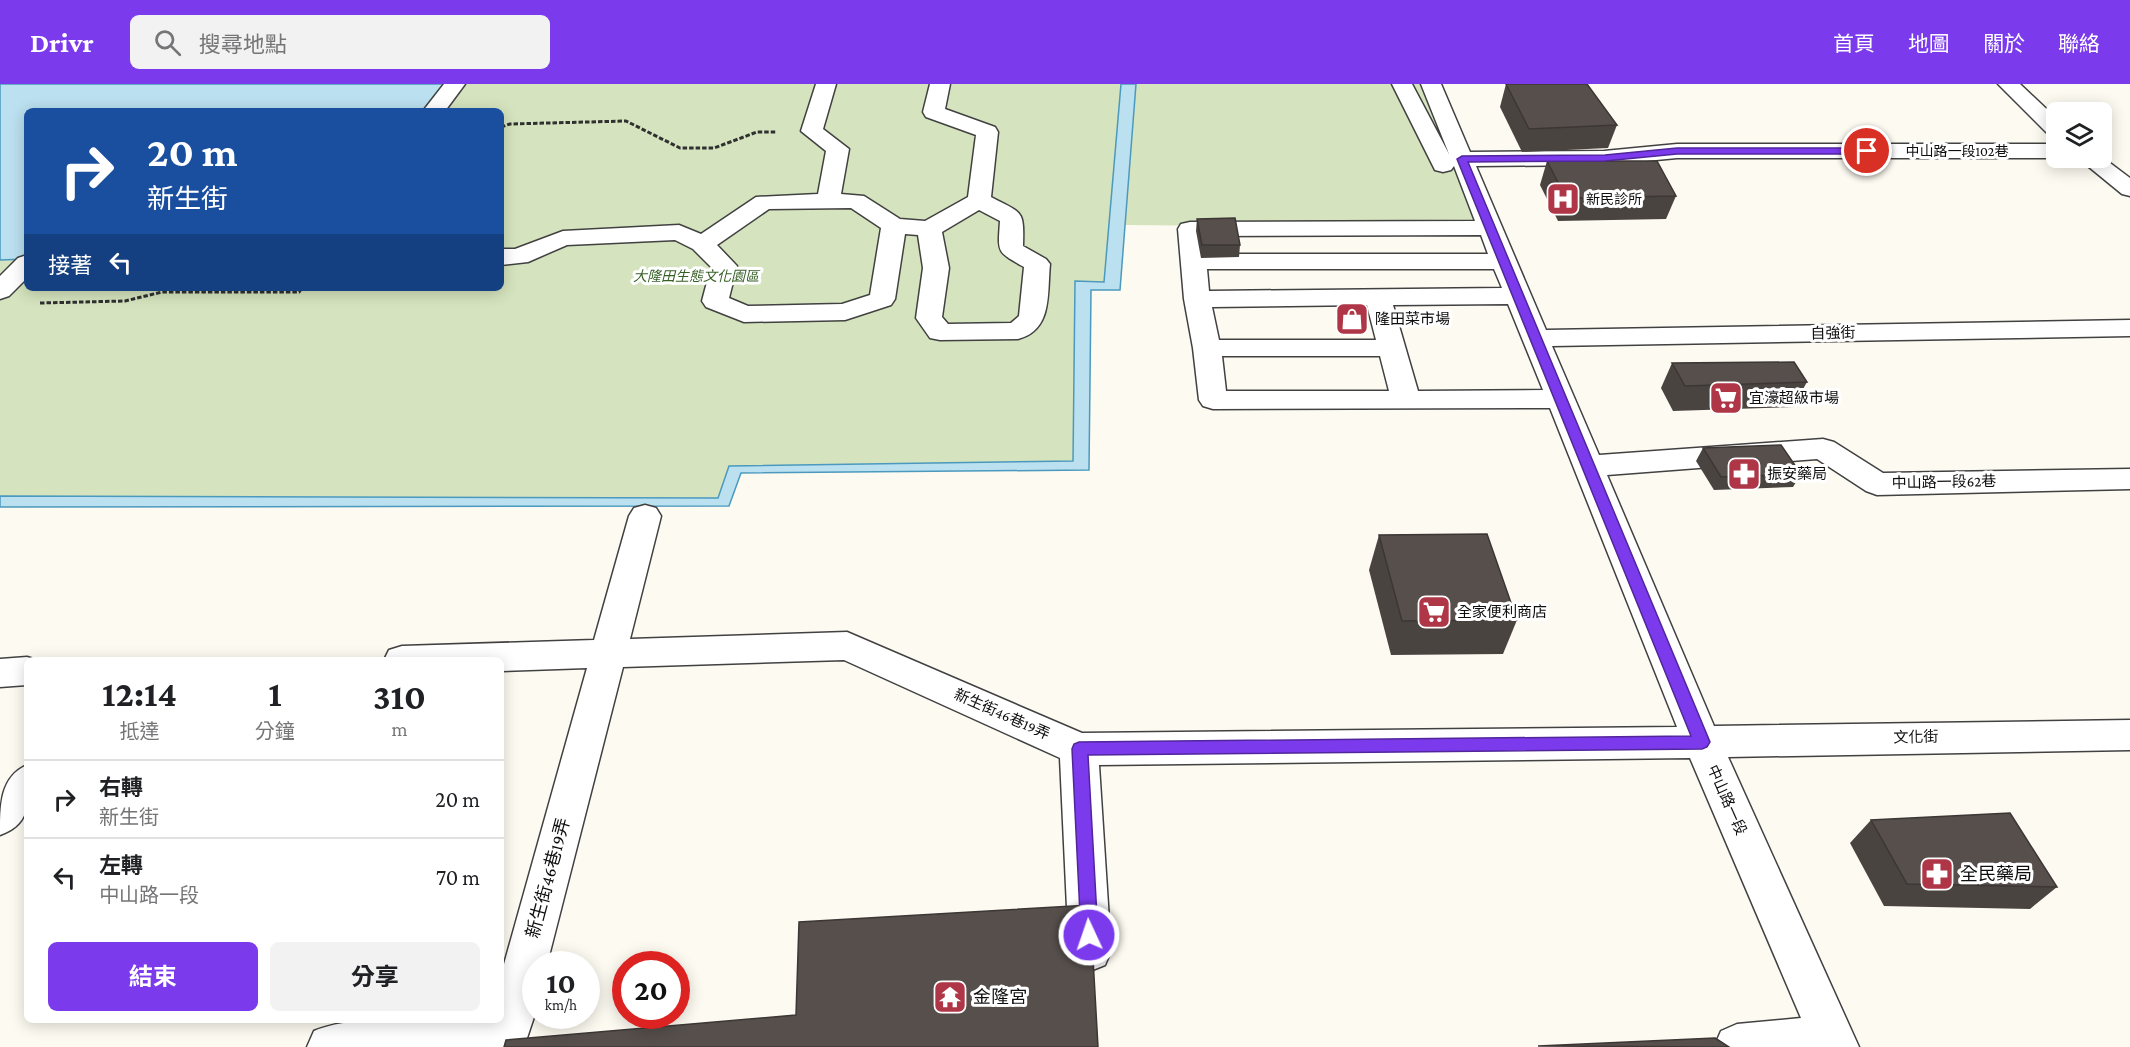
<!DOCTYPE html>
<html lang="zh-TW">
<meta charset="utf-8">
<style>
body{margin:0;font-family:"Crimson Pro","Noto Sans TC",serif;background:#f2f2f2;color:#202124;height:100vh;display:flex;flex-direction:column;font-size:22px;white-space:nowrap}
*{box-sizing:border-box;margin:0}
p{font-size:20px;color:#757577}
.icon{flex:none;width:33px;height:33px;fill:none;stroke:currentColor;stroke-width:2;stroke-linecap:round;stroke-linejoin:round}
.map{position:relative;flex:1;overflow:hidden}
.panel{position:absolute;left:24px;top:573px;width:480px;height:366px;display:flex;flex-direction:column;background:#fff;border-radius:9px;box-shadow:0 3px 15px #0003}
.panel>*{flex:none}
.hud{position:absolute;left:24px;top:24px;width:480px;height:183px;border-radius:9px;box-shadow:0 3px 15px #0003;background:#1a4fa0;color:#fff;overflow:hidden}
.tools{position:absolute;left:2046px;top:18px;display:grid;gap:12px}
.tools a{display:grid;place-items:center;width:66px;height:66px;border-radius:9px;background:#fff;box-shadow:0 3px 15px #0003;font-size:30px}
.speed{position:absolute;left:522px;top:867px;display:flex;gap:12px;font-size:30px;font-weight:700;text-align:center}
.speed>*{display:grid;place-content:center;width:78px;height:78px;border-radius:50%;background:#fff;box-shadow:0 3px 15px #0003;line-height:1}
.speed small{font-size:15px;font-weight:400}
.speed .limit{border:9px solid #d22;background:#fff;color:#111}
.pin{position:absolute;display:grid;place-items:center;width:51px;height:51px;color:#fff;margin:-26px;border:3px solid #fff;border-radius:50%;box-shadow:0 2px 6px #0007}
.me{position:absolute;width:66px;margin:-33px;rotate:357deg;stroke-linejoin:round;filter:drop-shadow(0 0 4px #0008)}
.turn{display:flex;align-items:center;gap:21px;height:126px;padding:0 24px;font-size:27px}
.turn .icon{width:78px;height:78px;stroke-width:2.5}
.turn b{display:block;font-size:42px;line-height:51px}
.then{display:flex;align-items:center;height:57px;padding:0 24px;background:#0003;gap:12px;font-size:22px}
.eta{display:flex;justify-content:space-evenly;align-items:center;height:102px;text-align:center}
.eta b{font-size:36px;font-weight:700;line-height:42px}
.cta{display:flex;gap:12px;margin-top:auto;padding:12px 24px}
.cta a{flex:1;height:69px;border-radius:9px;background:#7c3aed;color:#fff;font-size:24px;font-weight:700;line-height:69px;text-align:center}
.cta a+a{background:#f2f2f2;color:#202124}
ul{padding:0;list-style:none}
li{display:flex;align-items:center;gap:18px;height:78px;padding:0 24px;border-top:2px solid #e0e0e0}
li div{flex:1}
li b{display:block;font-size:22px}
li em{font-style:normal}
header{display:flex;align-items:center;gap:36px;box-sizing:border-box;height:84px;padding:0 30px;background:#7c3aed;color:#fff}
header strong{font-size:28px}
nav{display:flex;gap:33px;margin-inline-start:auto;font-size:21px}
.search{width:420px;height:54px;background:#f2f2f2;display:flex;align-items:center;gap:15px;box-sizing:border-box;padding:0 21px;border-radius:9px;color:#757577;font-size:22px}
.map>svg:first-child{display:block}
.green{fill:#d5e4be;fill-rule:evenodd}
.water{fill:#bbe0ef;stroke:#4b99be;stroke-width:1.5}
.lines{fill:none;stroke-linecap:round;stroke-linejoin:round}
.minor-casing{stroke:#414141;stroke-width:3}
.path{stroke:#303030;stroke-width:3;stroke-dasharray:4.5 2;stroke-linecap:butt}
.minor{fill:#fff;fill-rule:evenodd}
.wall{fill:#4a4441}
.building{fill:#564f4c;stroke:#3c3735;stroke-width:1.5}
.route{fill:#7c3aed;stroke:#51269a;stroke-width:1.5}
.labels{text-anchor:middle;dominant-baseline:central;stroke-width:6;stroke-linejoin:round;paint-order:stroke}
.far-street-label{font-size:14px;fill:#0e0e0e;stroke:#fff}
.far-poi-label{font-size:14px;fill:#0e0e0e;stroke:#fff;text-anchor:start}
.far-park-label{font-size:14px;font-style:italic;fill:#365f26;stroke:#fff}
.poi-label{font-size:15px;fill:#0e0e0e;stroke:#fff;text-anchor:start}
.street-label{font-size:15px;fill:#0e0e0e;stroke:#fff}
.near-poi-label{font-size:18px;fill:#0e0e0e;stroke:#fff;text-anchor:start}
.near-street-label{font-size:18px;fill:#0e0e0e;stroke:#fff}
</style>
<header>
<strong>Drivr</strong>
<div class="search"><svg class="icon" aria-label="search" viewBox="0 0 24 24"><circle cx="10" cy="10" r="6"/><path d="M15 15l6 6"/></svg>搜尋地點</div>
<nav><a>首頁</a><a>地圖</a><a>關於</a><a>聯絡</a></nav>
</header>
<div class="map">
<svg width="2130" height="963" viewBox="0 0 2130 963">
<rect width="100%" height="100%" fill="#fdfaf1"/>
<!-- green -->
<path class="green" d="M 0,0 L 1431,0 L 1490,144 L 1124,141 L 1120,206 L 1091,206 L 1089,386 L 729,382 L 718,414 L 0,412 ZM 27,27 L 501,27 L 501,204 L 27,204 Z"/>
<!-- water -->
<g class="water">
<polygon points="0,0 458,0 440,27 27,27 27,175 0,176"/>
<polygon points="1121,0 1136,0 1120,206 1091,206 1089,386 741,389 729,422 0,423 0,412 718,414 729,382 1073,377 1075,197 1104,198"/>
</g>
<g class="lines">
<defs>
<g id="minor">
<polygon points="444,0 465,0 445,27 423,27"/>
<path d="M 816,0 L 836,0 L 823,45 L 849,65 L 841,110 L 864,112 L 900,135 L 925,137 L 968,113 L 976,51 L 926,33 L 923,28 L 930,0 L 950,0 L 945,25 L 995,43 L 998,48 L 991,113 C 1023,130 1024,125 1023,162 L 1046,175 L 1050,180 C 1047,209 1053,246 1018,255 L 940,256 L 930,254 L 916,234 L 923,184 L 918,151 L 905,150 L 895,215 L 891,221 L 845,236 L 744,238 L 706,223 L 702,217 L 711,183 L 693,165 L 675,156 L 567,161 L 528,178 L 501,181 L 501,165 L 515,165 L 563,147 L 679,141 L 701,150 L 756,113 L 818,110 L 826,67 L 801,47 ZM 851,124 L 881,144 L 870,211 L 842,220 L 748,222 L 729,214 L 737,182 L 717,161 L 769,125 ZM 979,126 L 1000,137 C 998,169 996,167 1024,183 L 1019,232 L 1011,239 L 948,240 L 942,233 L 949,184 L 942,148 Z"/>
<path d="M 1392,0 L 1412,0 L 1449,70 L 1421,0 L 1441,0 L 1470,68 L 1604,67 L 1677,60 L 2056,60 L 2056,74 L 1677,74 L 1604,81 L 1476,82 L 1546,246 L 2130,236 L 2130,252 L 1552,262 L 1599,371 L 1823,355 L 1834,358 L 1883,389 L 2130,385 L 2130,405 L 1877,411 L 1866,407 L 1817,375 L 1607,391 L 1714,642 L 2130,636 L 2130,666 L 1728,673 L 1859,963 L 1714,963 L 1721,947 L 1737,940 L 1801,934 L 1690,674 L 1099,681 L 1111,867 L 1105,881 L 1090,887 L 1075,881 L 1069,867 L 1060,674 L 844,576 L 623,583 L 547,880 L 536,880 L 536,927 L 524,963 L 307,963 L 314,947 C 359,928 450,936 501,936 L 501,891 L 587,584 L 501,587 L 501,576 L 384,576 L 389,566 L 402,562 L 594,556 L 629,432 L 634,424 L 645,421 L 656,424 L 661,432 L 630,555 L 847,548 L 1082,649 L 1677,643 L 1550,324 L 1213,325 L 1203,322 L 1199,316 L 1193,264 L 1184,215 L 1178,145 L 1181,140 L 1190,138 L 1475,137 L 1454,82 L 1451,86 L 1443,88 L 1435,86 ZM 1481,151 L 1488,170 L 1205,170 L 1203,152 ZM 1207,185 L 1494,185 L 1502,204 L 1209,207 ZM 1508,220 L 1543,306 L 1418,307 L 1393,221 ZM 1367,221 L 1376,256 L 1219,256 L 1212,223 ZM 1222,272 L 1380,272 L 1389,307 L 1226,307 Z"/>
<polygon points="1998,0 2020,0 2056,34 2056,51 2048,50"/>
<polygon points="2102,73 2130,94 2130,112 2122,110 2078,74"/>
<polygon points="27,171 27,194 9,212 0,215 0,192 18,174"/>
<polygon points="27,573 37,576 27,576 27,601 0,603 0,575"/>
<path d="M 27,681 C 27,712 35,739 0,751 C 0,721 0,693 27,681 Z"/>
</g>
</defs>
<!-- minor casing -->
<use href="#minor" class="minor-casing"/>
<!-- path -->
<g class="path">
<polyline points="501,43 510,40 626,37 680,64 714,64 757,48 776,48"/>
<polyline points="40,219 125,217 162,208 299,208 302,204"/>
</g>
<!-- minor -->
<use href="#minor" class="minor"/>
</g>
<!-- wall -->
<g class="wall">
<polygon points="1506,0 1617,41 1608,64 1522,68 1500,23"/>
<polygon points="1547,77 1676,112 1666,135 1558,137 1540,101"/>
<polygon points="1197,135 1240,161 1239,173 1201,174 1196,147"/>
<polygon points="1672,279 1807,298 1793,323 1673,327 1661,304"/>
<polygon points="1703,364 1801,390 1793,403 1714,406 1696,377"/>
<polygon points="1379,451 1517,536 1503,570 1391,571 1369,486"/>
<polygon points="1871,736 2057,803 2030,825 1884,822 1850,759"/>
</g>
<!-- building -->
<g class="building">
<polygon points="1506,0 1587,0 1617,41 1529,45"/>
<polygon points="1547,77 1657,77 1676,112 1566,114"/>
<polygon points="1235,134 1240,161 1202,161 1197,135"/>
<polygon points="1794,278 1807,298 1685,302 1672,279"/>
<polygon points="1781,361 1801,390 1721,393 1703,364"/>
<polygon points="1487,450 1517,536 1402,537 1379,451"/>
<polygon points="2010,729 2057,803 1907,800 1871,736"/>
<polygon points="1090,821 1098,963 504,963 506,956 796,931 799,838"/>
<polygon points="1715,954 1729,963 1538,962"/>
</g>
<!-- route -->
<polygon class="route" points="1677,64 1867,64 1871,67 1867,70 1677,70 1605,77 1468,78 1710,658 1707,663 1702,665 1088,671 1098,851 1096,857 1089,860 1083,857 1081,851 1072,665 1074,660 1079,658 1691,652 1457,75 1462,72 1605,71"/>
<!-- icons -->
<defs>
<symbol id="hospital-square" viewBox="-11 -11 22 22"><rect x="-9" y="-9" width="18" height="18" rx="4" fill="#ae3646" stroke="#fff"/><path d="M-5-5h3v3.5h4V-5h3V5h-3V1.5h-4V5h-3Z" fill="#fff"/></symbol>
<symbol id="shop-square" viewBox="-11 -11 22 22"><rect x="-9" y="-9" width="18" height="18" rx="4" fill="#ae3646" stroke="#fff"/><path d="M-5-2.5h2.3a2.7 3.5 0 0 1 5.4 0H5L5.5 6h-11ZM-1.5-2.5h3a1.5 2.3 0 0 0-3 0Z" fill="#fff"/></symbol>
<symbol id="supermarket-square" viewBox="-11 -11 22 22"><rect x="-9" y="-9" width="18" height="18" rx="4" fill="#ae3646" stroke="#fff"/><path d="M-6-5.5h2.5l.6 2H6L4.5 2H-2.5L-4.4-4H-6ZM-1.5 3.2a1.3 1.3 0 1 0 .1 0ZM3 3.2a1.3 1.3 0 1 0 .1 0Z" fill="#fff"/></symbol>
<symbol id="pharmacy-square" viewBox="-11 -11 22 22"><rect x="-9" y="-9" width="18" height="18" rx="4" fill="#ae3646" stroke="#fff"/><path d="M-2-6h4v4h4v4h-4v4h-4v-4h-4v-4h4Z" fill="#fff"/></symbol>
<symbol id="temple-square" viewBox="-11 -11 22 22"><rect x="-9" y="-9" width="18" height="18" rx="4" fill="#ae3646" stroke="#fff"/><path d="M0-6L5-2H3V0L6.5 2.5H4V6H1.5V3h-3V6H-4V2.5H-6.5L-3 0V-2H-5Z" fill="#fff"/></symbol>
</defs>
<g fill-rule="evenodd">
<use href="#hospital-square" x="1544" y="96" width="38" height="38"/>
<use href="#shop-square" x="1333" y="216" width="38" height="38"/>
<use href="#supermarket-square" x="1707" y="295" width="38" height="38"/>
<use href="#pharmacy-square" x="1725" y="371" width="38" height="38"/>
<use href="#supermarket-square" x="1415" y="509" width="38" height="38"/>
<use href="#pharmacy-square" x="1918" y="771" width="38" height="38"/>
<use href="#temple-square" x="931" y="894" width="38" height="38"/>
</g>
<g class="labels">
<!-- far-street labels -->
<g class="far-street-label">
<text x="1957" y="67">中山路一段102巷</text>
</g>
<!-- far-poi labels -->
<g class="far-poi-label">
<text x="1586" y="115">新民診所</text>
</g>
<!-- far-park labels -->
<g class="far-park-label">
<text x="696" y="192">大隆田生態文化園區</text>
</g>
<!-- poi labels -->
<g class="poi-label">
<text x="1375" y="235">隆田菜市場</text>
<text x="1749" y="314">宜濠超級市場</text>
<text x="1767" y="390">振安藥局</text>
<text x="1457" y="528">全家便利商店</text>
</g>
<!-- street labels -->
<g class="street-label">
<text transform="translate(1833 249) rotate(-1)">自強街</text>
<text transform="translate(1944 398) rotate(-1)">中山路一段62巷</text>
<text transform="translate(1002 630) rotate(24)">新生街46巷19弄</text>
<text transform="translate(1916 653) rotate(-1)">文化街</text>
<text transform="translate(1727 716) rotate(66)">中山路一段</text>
</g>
<!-- near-poi labels -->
<g class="near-poi-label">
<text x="1960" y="790">全民藥局</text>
<text x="973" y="913">金隆宮</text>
</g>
<!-- near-street labels -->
<g class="near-street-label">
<text transform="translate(548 794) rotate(-75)">新生街46巷19弄</text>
</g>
</g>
</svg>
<div class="tools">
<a><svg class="icon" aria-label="layers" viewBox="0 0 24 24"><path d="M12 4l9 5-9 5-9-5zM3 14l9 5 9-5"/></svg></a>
</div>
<div class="speed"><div>10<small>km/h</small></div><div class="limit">20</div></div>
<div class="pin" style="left:1867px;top:67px;background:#d93025"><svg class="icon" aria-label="arrive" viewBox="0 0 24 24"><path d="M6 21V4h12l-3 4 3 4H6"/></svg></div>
<svg class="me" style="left:1089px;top:851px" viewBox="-20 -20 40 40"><circle r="17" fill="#7c3aed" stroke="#fff" stroke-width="3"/><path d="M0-11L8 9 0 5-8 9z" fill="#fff"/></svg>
<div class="hud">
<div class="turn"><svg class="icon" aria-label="right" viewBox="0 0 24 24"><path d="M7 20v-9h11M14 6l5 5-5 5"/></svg><div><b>20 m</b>新生街</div></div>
<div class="then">接著<svg class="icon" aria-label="left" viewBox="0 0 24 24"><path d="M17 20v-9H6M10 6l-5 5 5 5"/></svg></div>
</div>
<section class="panel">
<div class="eta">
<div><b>12:14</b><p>抵達</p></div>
<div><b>1</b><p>分鐘</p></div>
<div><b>310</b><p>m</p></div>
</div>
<ul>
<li><svg class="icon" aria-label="right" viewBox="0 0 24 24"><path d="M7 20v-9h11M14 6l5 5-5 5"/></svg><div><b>右轉</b><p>新生街</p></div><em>20 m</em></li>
<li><svg class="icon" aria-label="left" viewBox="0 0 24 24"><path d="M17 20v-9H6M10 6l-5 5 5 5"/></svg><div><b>左轉</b><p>中山路一段</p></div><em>70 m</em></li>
</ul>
<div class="cta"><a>結束</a><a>分享</a></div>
</section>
</div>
